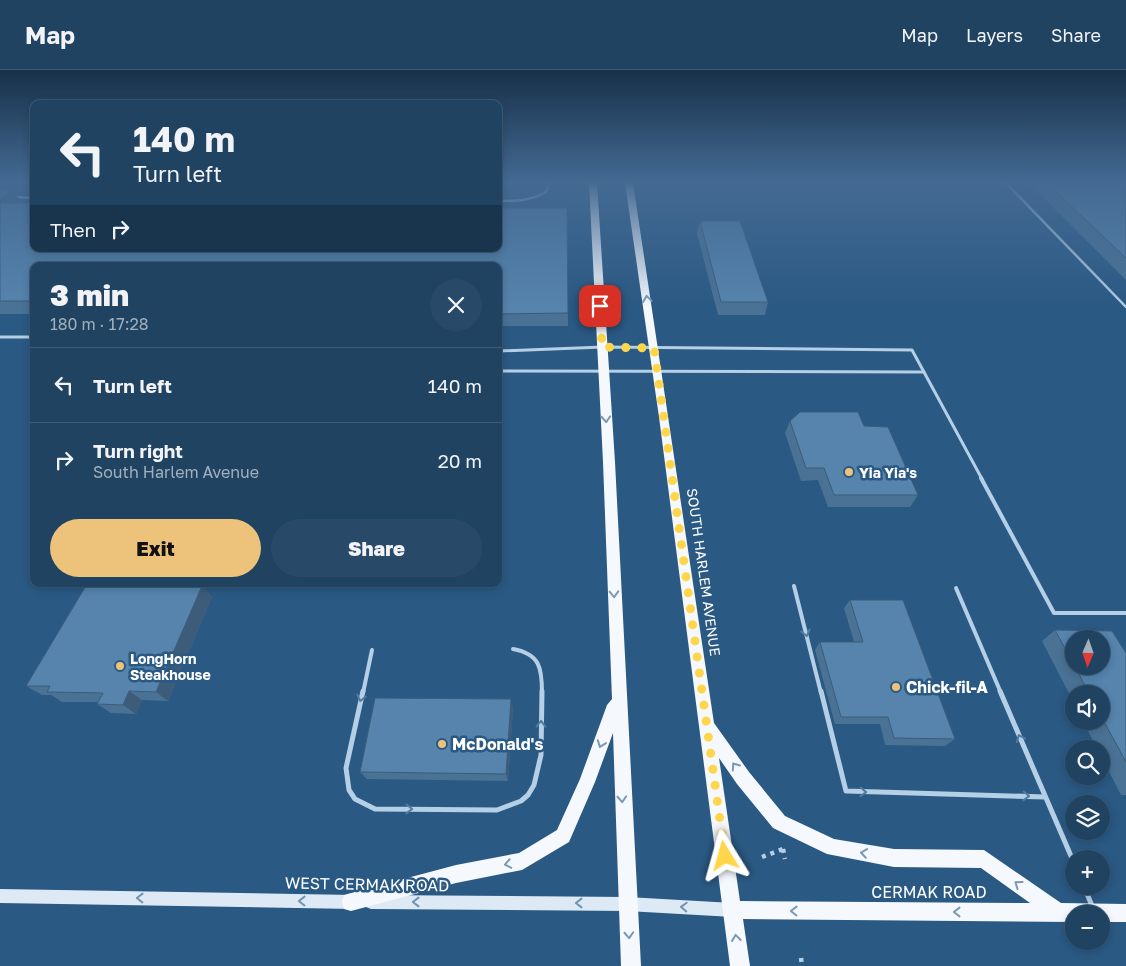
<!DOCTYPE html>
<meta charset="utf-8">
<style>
body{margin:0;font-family:"Golos Text",sans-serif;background:#284a68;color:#f1f3f6;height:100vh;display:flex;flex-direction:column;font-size:19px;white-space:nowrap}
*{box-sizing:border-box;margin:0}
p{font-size:16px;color:#a2b0be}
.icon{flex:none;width:28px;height:28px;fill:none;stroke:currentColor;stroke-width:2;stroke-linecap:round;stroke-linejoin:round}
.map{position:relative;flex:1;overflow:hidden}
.panel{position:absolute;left:30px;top:192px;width:472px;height:325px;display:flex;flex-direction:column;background:#204362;border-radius:10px;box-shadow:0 2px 8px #0003,0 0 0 1px #3d5c77}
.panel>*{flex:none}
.top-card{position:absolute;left:30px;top:30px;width:472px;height:152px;border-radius:10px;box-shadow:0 2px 8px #0003,0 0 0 1px #3d5c77;background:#204362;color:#f1f3f6;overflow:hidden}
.needle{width:32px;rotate:182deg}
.buttons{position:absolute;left:1065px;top:560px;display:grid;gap:10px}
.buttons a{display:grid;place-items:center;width:45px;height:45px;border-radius:50%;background:#204362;box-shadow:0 2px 8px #0003,0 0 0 1px #3d5c77;font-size:25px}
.pin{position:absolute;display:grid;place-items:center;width:42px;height:42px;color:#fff;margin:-21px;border-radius:10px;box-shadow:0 2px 8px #0006}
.me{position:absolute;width:55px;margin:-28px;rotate:352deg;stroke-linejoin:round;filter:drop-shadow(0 0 4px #0008)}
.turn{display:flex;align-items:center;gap:18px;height:105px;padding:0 20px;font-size:22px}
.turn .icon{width:65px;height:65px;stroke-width:2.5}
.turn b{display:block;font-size:35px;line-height:42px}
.then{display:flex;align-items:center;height:48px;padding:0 20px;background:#0003;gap:10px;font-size:19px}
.round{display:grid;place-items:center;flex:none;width:52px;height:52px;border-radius:26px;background:#284a68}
.headline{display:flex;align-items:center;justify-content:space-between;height:85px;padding:0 20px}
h1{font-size:30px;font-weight:800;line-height:38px}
.action{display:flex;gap:10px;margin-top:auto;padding:10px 20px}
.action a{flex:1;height:58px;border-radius:30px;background:#edc37c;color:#111;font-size:20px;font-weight:800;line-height:58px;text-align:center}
.action a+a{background:#284a68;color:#f1f3f6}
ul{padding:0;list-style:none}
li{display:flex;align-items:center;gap:15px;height:75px;padding:0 20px;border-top:1px solid #3d5c77}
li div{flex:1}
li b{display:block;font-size:19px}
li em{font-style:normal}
header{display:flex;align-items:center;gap:30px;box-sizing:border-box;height:70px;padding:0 25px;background:#204362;border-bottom:1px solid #3d5c77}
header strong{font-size:24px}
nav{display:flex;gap:28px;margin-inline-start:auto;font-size:18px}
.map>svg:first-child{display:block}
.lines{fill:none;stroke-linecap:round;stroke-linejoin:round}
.path{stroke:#b4cfe6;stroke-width:4.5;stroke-dasharray:4 5;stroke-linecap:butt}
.lane-far3{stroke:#b4cfe6;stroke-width:2.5}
.lane-far2{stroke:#b4cfe6;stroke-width:3}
.lane-far1{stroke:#b4cfe6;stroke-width:4}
.lane{stroke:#b4cfe6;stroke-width:5}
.secondary{fill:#ddeaf6;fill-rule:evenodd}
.primary{fill:#f5f9fe;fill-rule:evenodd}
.wall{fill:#4a7295;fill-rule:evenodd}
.shaded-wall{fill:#3c5c79}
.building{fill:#5684ad;stroke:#3c5c79}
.oneway{stroke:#7b99b4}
.oneway2{stroke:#537ca1}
.oneway3{stroke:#7293b1}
.route{stroke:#ffd54a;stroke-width:9;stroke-dasharray:0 16.2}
.poi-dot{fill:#edc37c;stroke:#2a5983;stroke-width:2}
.labels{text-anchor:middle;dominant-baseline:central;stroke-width:5;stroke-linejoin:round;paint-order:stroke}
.poi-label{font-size:14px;font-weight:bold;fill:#fff;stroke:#2a5983;text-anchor:start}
.street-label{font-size:14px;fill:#fff;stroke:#2a5983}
.near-poi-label{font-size:16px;font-weight:bold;fill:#fff;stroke:#2a5983;text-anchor:start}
.near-street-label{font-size:16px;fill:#fff;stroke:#2a5983}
</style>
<header>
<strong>Map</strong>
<nav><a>Map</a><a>Layers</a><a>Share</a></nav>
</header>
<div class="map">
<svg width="1126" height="896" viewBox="0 0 1126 896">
<rect width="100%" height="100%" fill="#2a5983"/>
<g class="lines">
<!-- path -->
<g class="path">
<polyline points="783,779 785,789"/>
<polyline points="762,787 783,779"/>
<polyline points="801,888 802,896"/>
</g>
<!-- lane-far3 -->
<g class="lane-far3">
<polyline points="1006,113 1126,237"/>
<polyline points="14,127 34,128"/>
<path d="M 499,131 C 517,131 532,131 547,121 L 549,113"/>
</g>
<!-- lane-far2 -->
<g class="lane-far2">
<polyline points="0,267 34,267"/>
<polyline points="499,281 603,277 912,280 982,409"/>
<polyline points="499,301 924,302"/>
</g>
<!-- lane-far1 -->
<g class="lane-far1">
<polyline points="981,408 1054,543 1126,543"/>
<polyline points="794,516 821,623"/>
<polyline points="956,518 1001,623"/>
<path d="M 513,579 C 540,584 542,598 542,623"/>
<polyline points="363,623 372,580"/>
</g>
<!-- lane -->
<g class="lane">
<polyline points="363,621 346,698 349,720 355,729 375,739 497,740 521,731 528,725 534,715 541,685 542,621"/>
<polyline points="821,621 846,721 1045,727"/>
<polyline points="1000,621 1074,793"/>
<polyline points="1084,816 1092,836"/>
</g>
<!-- secondary -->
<g class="secondary">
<polygon points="0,819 354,825 359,827 361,832 359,837 354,839 0,833"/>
<polygon points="371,825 627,827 733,833 738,835 740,840 738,845 733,847 627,841 371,839 366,837 364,832 366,827"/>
</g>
<!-- primary -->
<g class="primary">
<polygon points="589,113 597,113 615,392 641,896 621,896 613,663 595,712 569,772 522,800 456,813 351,841 344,839 342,832 344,825 351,823 456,795 519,783 557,760 580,709 607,635 612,629 603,392"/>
<path d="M 625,113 L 633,113 L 714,653 L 749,702 L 785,746 L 834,769 L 894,779 L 984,780 L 1061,833 L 1126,834 L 1126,852 L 1101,852 L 1101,844 L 1074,844 L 1074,852 L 743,849 L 750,896 L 730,896 L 659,347 ZM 719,688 L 737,714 L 773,758 L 827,784 L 894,797 L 981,798 L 1030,833 L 740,831 Z"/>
</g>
</g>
<!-- wall -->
<g class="wall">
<polygon points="1029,113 1126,113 1126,210"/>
<polygon points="0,119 20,131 17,133 34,179 567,138 568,256 499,256 499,196 34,196 34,248 31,244 0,244"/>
<polygon points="700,151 768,232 765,245 718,245 697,163"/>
<polygon points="790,351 918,425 910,437 828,437 818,410 801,411 785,363"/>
<polygon points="87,514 157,514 159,516 202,516 212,527 168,631 142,630 136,644 111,643 97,634 98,632 62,632 51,625 42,625 26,616"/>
<polygon points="850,530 955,669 945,676 885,675 880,654 835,654 815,580 820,572 854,572 844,538"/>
<path d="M 1055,560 L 1126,583 L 1126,725 L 1121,725 L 1101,686 L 1101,679 L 1097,679 L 1083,651 L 1101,651 L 1101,624 L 1074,624 L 1074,633 L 1042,571 ZM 1074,569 L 1101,596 L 1074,596 Z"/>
<polygon points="513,638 508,711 367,709 360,702"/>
</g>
<!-- shaded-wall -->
<g class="shaded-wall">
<polygon points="12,119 20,131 4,145 0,139 0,129"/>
<polygon points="149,514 157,514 163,519 149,516"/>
<polygon points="202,516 212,527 168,631 156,622"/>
<polygon points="129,621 142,630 136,644 123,635"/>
<polygon points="511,629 513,638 508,711 506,704"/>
</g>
<!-- building -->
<g class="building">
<polygon points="1047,113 1126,113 1126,188"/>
<polygon points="0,119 12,119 0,129"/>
<polygon points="0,133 34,133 34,179 499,179 499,138 567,138 568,243 499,244 499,196 34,196 34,231 0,231"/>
<polygon points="700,151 740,151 768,232 721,232"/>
<polygon points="34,236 34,242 29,242"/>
<polygon points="800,342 858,342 864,356 888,357 918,425 834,425 824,398 806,398 790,351"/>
<polygon points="87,514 149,514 149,516 202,516 156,622 129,621 123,635 97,634 103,623 47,622 50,616 26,616"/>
<polygon points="850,530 903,530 955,669 894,668 888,647 841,647 820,572 863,572"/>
<polygon points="1055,560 1112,561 1126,583 1126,692 1101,646 1101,624 1089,624 1075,596 1101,596 1101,569 1074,569 1074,595"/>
<polygon points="375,628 511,629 506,704 360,702"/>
</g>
<!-- one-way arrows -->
<defs><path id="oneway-chevron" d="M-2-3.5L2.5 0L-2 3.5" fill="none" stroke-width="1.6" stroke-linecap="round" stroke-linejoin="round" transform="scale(1.25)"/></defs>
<g class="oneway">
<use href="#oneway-chevron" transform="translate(647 229) rotate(-98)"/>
<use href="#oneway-chevron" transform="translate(606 349) rotate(87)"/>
<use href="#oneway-chevron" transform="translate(614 524) rotate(88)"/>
<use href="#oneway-chevron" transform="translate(601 674) rotate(110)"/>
<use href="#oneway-chevron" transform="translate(735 696) rotate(-125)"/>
<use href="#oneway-chevron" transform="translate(622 729) rotate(87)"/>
<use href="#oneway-chevron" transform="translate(864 783) rotate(-171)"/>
<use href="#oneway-chevron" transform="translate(508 794) rotate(169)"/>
<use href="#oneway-chevron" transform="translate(1018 814) rotate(-144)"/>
<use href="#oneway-chevron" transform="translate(794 841) rotate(-179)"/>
<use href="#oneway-chevron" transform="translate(957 842) rotate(-180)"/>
<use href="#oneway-chevron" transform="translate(629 865) rotate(87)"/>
<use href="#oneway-chevron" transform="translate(736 868) rotate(-97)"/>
</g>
<g class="oneway2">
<use href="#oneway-chevron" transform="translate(806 563) rotate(76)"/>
<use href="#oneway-chevron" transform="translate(361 628) rotate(103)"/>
<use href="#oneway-chevron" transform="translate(541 654) rotate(-89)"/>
<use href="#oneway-chevron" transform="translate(1020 668) rotate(-113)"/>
<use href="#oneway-chevron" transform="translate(863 722) rotate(2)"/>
<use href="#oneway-chevron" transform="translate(1026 726) rotate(2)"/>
<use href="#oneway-chevron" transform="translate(409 739) rotate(1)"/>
</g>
<g class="oneway3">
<use href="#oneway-chevron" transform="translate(140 828) rotate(-179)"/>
<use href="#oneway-chevron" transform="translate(302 831) rotate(-179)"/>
<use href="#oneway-chevron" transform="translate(416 832) rotate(-180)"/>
<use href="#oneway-chevron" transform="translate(579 833) rotate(-180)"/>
<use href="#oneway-chevron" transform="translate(684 837) rotate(-177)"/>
</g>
<!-- sky -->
<linearGradient id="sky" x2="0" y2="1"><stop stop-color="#173148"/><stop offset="0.47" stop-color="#446a93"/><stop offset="1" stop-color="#446a93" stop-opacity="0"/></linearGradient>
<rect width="1126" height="238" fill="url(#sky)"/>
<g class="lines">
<!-- route -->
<polyline class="route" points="600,236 602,277 654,278 725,786"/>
</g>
<!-- markers -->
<g class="poi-dot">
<circle cx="849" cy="402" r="5"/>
<circle cx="120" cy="596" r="5"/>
<circle cx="896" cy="617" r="5"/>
<circle cx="442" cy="674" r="5"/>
</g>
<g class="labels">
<!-- poi labels -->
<g class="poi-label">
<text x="859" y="402">Yia Yia's</text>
<text x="130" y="588">LongHorn<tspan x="130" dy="16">Steakhouse</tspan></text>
</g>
<!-- street labels -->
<g class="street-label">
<text transform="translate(704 502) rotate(82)">SOUTH HARLEM AVENUE</text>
</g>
<!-- near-poi labels -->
<g class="near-poi-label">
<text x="906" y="617">Chick-fil-A</text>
<text x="452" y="674">McDonald's</text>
</g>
<!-- near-street labels -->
<g class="near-street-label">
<text transform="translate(367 814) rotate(1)">WEST CERMAK ROAD</text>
<text x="929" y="822">CERMAK ROAD</text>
</g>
</g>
</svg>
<div class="buttons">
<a><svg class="needle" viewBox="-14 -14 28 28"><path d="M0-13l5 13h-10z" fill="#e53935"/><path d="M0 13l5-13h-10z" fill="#a2b0be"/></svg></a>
<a><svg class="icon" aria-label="sound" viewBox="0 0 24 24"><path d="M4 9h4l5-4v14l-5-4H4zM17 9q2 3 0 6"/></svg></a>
<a><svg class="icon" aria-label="search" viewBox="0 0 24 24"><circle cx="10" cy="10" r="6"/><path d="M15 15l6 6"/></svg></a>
<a><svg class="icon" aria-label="layers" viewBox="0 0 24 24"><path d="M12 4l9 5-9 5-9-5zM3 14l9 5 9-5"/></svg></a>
<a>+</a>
<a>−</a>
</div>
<div class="pin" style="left:600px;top:236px;background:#d93025"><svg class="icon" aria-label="arrive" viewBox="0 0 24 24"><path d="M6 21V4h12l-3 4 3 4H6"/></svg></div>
<svg class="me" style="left:725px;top:786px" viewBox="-20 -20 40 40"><path d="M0-17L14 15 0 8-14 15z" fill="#ffd54a" stroke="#fff" stroke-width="4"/></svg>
<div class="top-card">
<div class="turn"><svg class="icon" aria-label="left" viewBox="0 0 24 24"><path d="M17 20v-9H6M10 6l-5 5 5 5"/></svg><div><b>140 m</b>Turn left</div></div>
<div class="then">Then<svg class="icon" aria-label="right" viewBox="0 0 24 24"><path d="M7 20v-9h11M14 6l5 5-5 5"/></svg></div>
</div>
<section class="panel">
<div class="headline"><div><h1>3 min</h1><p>180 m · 17:28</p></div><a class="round"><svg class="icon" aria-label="close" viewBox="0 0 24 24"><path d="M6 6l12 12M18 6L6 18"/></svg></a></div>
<ul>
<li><svg class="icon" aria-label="left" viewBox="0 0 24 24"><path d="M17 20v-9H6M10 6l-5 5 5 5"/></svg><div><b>Turn left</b></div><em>140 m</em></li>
<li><svg class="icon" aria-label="right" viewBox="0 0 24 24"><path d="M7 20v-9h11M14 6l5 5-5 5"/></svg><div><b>Turn right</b><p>South Harlem Avenue</p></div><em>20 m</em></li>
</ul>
<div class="action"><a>Exit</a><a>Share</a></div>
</section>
</div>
